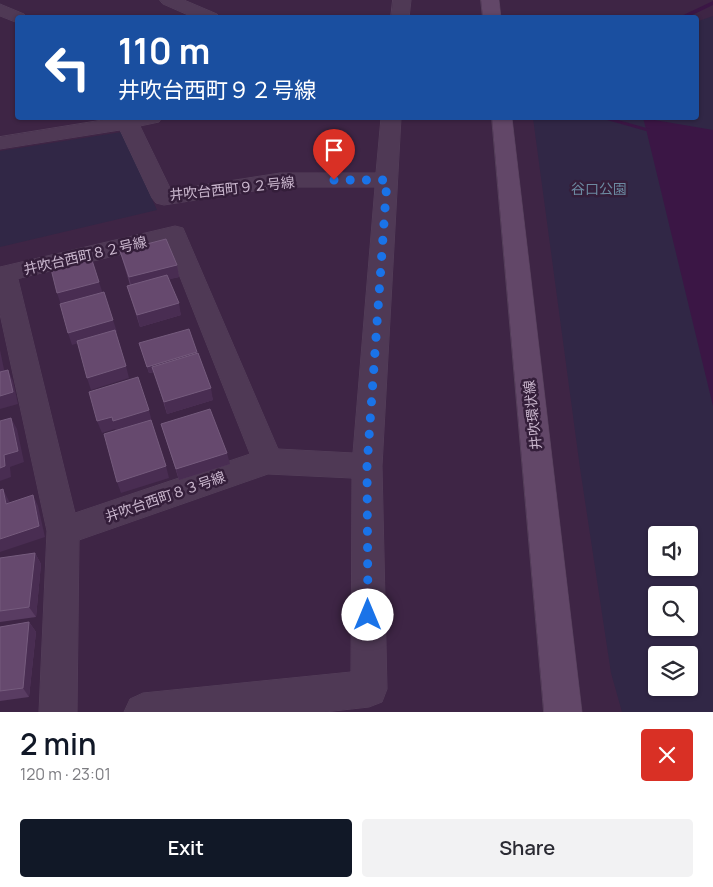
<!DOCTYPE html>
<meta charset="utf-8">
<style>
body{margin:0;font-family:Manrope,"Noto Sans JP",sans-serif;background:#f2f2f3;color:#2b2b33;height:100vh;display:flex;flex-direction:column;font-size:19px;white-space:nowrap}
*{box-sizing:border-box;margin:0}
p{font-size:16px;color:#7c7c81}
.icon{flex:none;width:28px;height:28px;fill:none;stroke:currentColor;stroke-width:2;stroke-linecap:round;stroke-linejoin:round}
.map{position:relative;height:712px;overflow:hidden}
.details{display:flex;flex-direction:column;background:#fff;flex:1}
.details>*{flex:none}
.guide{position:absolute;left:15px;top:15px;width:684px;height:105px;border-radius:5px;box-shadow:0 1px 4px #0004;background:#1a4fa0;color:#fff;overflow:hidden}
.tools{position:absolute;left:648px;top:526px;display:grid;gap:10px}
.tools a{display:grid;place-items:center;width:50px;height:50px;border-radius:5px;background:#fff;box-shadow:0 1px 4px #0004;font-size:25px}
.pin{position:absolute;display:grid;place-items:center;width:42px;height:42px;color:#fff;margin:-51px -21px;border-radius:50% 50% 50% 0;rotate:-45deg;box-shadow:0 0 5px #0007}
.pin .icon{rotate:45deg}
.me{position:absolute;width:55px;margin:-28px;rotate:0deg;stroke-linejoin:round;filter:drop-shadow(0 0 4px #0008)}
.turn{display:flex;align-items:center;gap:18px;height:105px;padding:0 20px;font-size:22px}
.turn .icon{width:65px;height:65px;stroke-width:2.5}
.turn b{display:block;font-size:35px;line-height:42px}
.round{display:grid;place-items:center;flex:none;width:52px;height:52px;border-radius:5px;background:#f2f2f3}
.head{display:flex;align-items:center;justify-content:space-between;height:85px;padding:0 20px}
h1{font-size:30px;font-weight:600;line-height:38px;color:#111827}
.primary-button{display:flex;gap:10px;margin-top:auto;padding:10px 20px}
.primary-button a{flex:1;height:58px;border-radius:5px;background:#111827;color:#fff;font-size:20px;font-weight:600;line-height:58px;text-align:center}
.primary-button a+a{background:#f2f2f3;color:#2b2b33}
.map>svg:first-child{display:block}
.green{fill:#312746;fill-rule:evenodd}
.water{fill:#3b1645}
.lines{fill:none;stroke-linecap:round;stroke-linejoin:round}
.stream{fill:#3b1645;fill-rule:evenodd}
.street-casing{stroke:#55405b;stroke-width:1}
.secondary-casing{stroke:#55405b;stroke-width:1}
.street{fill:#4f3955;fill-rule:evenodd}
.secondary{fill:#624768;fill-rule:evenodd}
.wall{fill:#593c62}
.shaded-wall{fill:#492d52}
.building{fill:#66496e;stroke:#755b7d}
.route{stroke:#1a73e8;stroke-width:9;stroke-dasharray:0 16.2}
.labels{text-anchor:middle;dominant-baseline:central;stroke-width:5;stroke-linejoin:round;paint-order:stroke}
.street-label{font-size:14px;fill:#cab7ce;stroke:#341e3a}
.park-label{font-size:14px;fill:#6c8aa1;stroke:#341e3a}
</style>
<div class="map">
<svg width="713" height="712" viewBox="0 0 713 712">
<rect width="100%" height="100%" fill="#3e2545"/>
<!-- green -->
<g class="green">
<path d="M 713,16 L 713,712 L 622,712 L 611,673 L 580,468 L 533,118 L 696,118 L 696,22 ZM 656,535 L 689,535 L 689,568 L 656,568 ZM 656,595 L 689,595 L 689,628 L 656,628 ZM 656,655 L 689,655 L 689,688 L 656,688 Z"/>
<polygon points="122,132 157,210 0,247 0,151"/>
</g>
<!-- water -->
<polygon class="water" points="643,118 713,130 713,406 646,129"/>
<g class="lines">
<!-- stream -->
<g class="stream">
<polygon points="713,1 713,5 686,18 677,18"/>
<polygon points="600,118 611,118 650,129 646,131"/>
</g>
<defs>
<g id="street">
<polygon points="160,0 184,0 217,14 220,18 195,18 163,4"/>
<polygon points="393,0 411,0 409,18 391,18"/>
<polygon points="0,4 24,14 27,18 18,18 18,23 0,16"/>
<path d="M 115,118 L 162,118 L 159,122 L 140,126 L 171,190 L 280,173 L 376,173 L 381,118 L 401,118 L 382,466 L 387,689 L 382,702 L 369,707 L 325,712 L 124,712 L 130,699 L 143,693 L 351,672 L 352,478 L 268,474 L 79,540 L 77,712 L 39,712 L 47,531 L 0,314 L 0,267 L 175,226 L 183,228 L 278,449 L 353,453 L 375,187 L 280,187 L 164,205 L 156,203 L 152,198 L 120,130 L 0,149 L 0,137 ZM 167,244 L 250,454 L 75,513 L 18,279 Z"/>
</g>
<g id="secondary">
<polygon points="481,0 499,0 501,18 483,18"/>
<polygon points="492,118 512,118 582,712 544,712"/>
</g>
</defs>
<!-- street casing -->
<use href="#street" class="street-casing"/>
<!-- secondary casing -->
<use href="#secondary" class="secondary-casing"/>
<!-- street -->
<use href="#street" class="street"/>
<!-- secondary -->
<use href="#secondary" class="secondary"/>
</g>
<!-- wall -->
<g class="wall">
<polygon points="120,251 177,265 179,277 169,279 181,315 140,327 127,286 130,285"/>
<polygon points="139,343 198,353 213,400 167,414 154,372 149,373"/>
<polygon points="161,424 230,464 179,480"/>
<polygon points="35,553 41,564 36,617 0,622 0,558"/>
<polygon points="29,622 36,632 29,697 0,701 0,627"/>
</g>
<!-- shaded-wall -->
<g class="shaded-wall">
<polygon points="177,265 179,277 132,289 129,277"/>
<polygon points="99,282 103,294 61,305 57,293"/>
<polygon points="179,303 181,315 140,327 137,315"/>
<polygon points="113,320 117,332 72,345 68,333"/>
<polygon points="0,350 5,374 0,376"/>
<polygon points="197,352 199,358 149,373 147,367"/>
<polygon points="126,366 129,378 91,390 87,378"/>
<polygon points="8,370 13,381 18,404 0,409 0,396"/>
<polygon points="211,388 213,400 167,414 164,402"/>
<polygon points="149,410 152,422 117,433 115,429 102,433 97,421 112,417"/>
<polygon points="11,418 17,429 24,462 10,467 11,477 0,481 0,468 4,455"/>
<polygon points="227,453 230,464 179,480 176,469"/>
<polygon points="166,466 169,478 121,493 117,482"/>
<polygon points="3,489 9,501 12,515 6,504"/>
<polygon points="33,495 38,506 45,537 0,552 0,539"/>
<polygon points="35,553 41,564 36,617 29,607"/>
<polygon points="29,622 36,632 29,697 23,688"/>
</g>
<!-- building -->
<g class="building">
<polygon points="166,239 177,265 129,277 120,251"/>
<polygon points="90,254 99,282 57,293 50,265"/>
<polygon points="167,275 179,303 137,315 127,286"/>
<polygon points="104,292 113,320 68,333 60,304"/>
<polygon points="189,329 197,352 147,367 139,343"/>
<polygon points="115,330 126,366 87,378 77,341"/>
<polygon points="198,353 211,388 164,402 152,367"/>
<polygon points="8,370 13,392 0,396 0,372"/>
<polygon points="138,377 149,410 113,421 112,417 97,421 89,392"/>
<polygon points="210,409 227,453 176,469 161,424"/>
<polygon points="11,418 18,451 4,455 5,466 0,468 0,421"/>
<polygon points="151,420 166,466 117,482 104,434"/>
<polygon points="3,489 6,504 33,495 39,526 0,539 0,490"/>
<polygon points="35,553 29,607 0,611 0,558"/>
<polygon points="29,622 23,688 0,691 0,627"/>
</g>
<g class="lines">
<!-- route -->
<polyline class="route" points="334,180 387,180 367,466 368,615"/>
</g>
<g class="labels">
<!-- street labels -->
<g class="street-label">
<text transform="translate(232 188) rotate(-6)">井吹台西町９２号線</text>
<text transform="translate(85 255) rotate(-13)">井吹台西町８２号線</text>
<text transform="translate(532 415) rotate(-96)">井吹環状線</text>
<text transform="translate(165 496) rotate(-19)">井吹台西町８３号線</text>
</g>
<!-- park labels -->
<g class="park-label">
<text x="599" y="188">谷口公園</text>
</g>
</g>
</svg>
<div class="tools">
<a><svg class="icon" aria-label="sound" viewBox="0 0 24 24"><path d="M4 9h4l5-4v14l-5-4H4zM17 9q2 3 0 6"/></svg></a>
<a><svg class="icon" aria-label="search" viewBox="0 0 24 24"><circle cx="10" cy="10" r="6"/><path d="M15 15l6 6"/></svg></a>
<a><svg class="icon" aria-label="layers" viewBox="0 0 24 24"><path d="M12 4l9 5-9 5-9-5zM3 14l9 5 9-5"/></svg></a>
</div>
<div class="pin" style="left:334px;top:180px;background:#d93025"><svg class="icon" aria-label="arrive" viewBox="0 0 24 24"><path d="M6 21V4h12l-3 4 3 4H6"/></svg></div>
<svg class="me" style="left:368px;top:615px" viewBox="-20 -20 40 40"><circle r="19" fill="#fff"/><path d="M0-13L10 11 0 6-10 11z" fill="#1a73e8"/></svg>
<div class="guide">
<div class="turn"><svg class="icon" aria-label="left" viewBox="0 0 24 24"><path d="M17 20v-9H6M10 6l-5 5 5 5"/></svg><div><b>110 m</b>井吹台西町９２号線</div></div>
</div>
</div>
<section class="details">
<div class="head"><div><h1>2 min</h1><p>120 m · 23:01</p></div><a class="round" style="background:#d93025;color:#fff"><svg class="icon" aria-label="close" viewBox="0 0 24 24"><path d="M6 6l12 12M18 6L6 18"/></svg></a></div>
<div class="primary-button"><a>Exit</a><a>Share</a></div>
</section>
